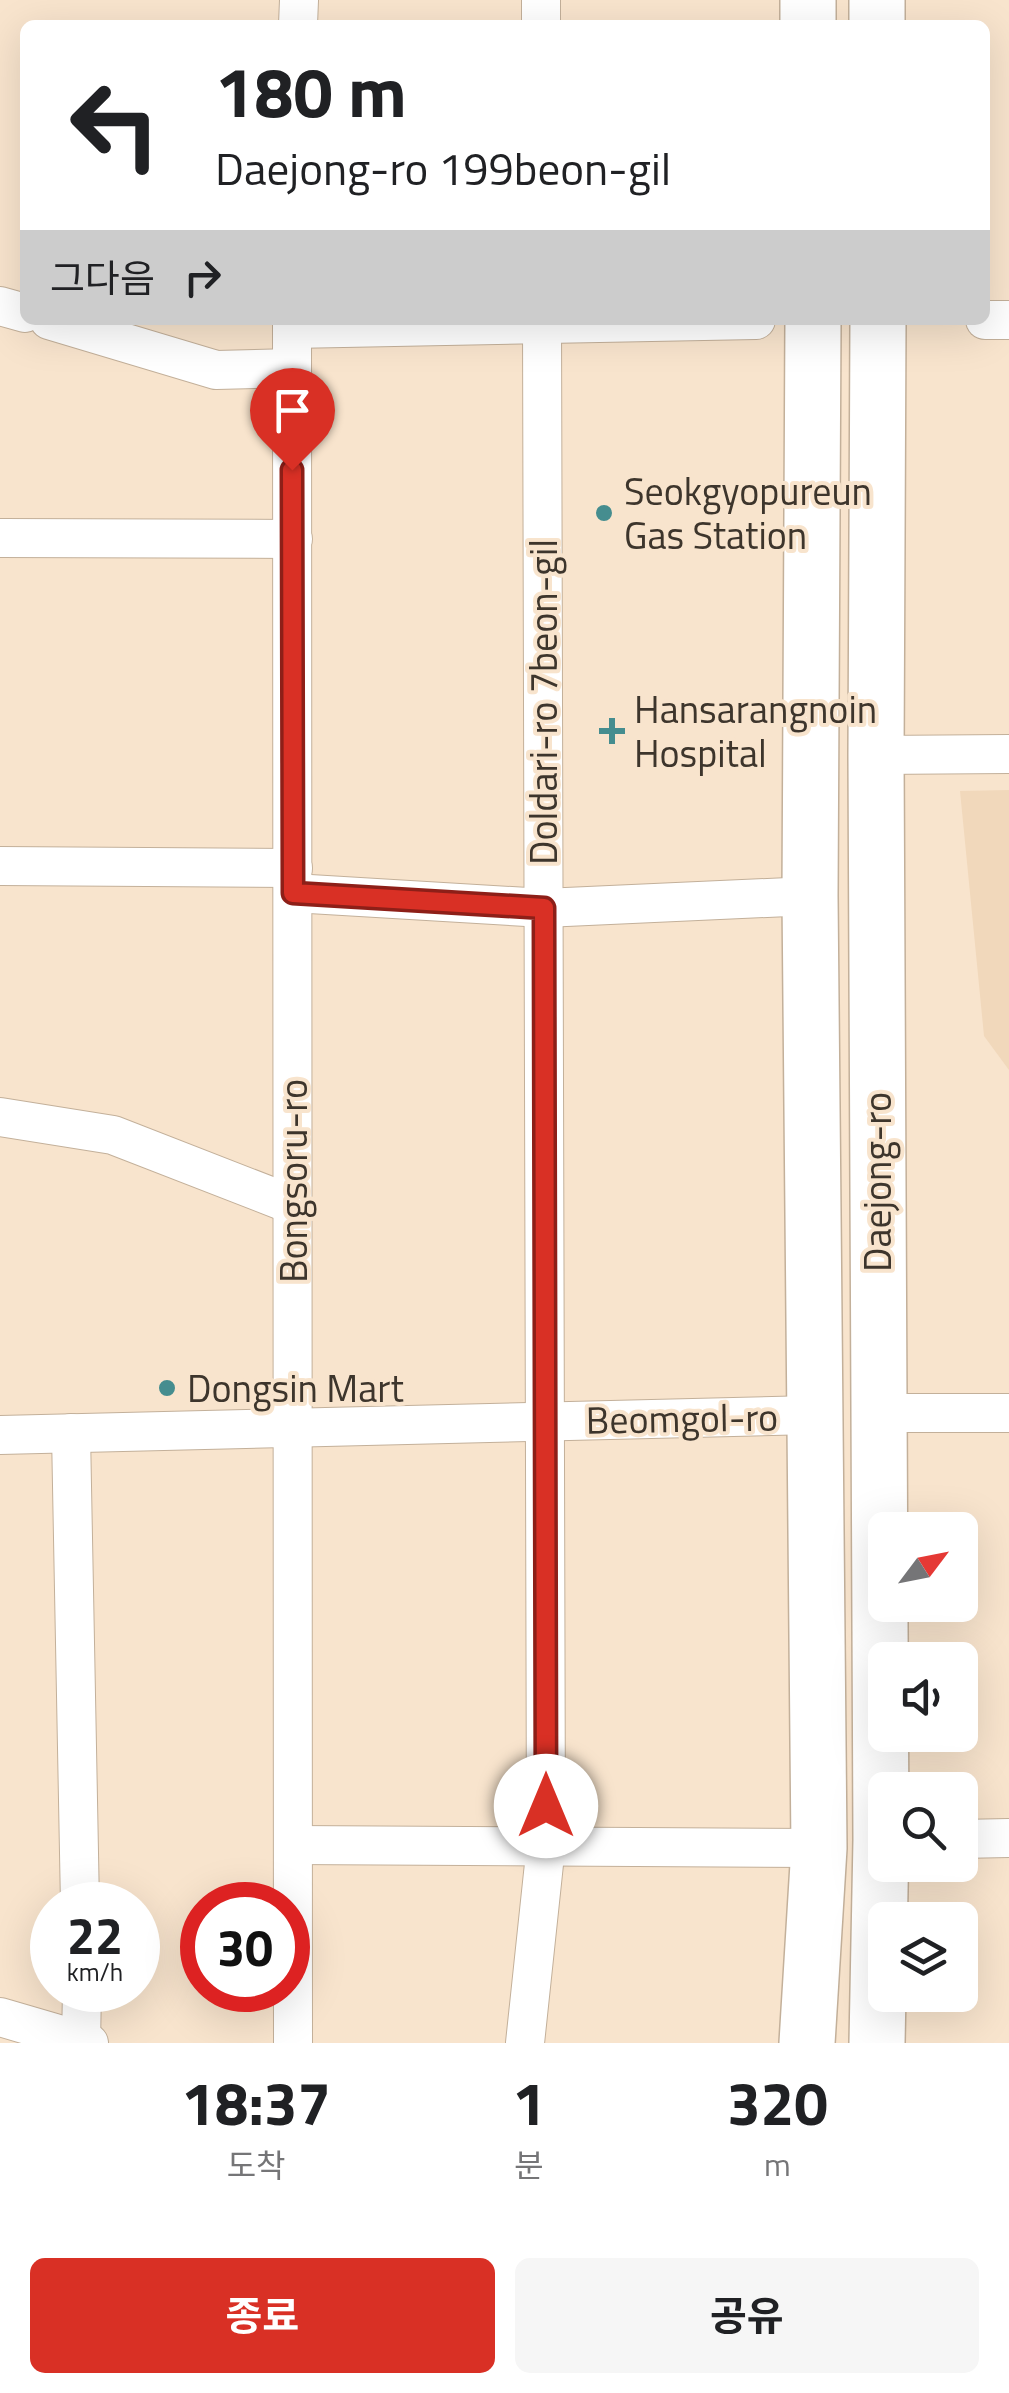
<!DOCTYPE html>
<html lang="ko">
<meta charset="utf-8">
<style>
body{margin:0;font-family:"Titillium Web","Noto Sans KR",sans-serif;background:#f6f6f6;color:#202124;height:100vh;display:flex;flex-direction:column;font-size:38px;white-space:nowrap}
*{box-sizing:border-box;margin:0}
p{font-size:32px;color:#757577}
.icon{flex:none;width:55px;height:55px;fill:none;stroke:currentColor;stroke-width:2;stroke-linecap:round;stroke-linejoin:round}
.map{position:relative;height:2043px;overflow:hidden}
.side{display:flex;flex-direction:column;background:#fff;flex:1}
.side>*{flex:none}
.guide{position:absolute;left:20px;top:20px;width:970px;height:305px;border-radius:15px;box-shadow:0 10px 40px #0002;background:#fff;color:#202124;overflow:hidden}
.needle{width:65px;rotate:58deg}
.fabs{position:absolute;left:868px;top:1512px;display:grid;gap:20px}
.fabs a{display:grid;place-items:center;width:110px;height:110px;border-radius:15px;background:#fff;box-shadow:0 10px 40px #0002;font-size:50px}
.speed{position:absolute;left:30px;top:1882px;display:flex;gap:20px;font-size:50px;font-weight:700;text-align:center}
.speed>*{display:grid;place-content:center;width:130px;height:130px;border-radius:50%;background:#fff;box-shadow:0 10px 40px #0002;line-height:1}
.speed small{font-size:25px;font-weight:400}
.speed .limit{border:15px solid #d22;background:#fff;color:#111}
.pin{position:absolute;display:grid;place-items:center;width:85px;height:85px;color:#fff;margin:-102px -42px;border-radius:50% 50% 50% 0;rotate:-45deg;box-shadow:0 0 10px #0007}
.pin .icon{rotate:45deg}
.me{position:absolute;width:110px;margin:-55px;rotate:0deg;stroke-linejoin:round;filter:drop-shadow(0 0 8px #0008)}
.turn{display:flex;align-items:center;gap:35px;height:210px;padding:0 30px;font-size:45px}
.turn .icon{width:130px;height:130px;stroke-width:2.5}
.turn b{display:block;font-size:70px;line-height:85px}
.then{display:flex;align-items:center;height:95px;padding:0 30px;background:#0003;gap:20px;font-size:38px}
.eta{display:flex;justify-content:space-evenly;align-items:center;height:170px;text-align:center}
.eta b{font-size:60px;font-weight:700;line-height:70px}
.action{display:flex;gap:20px;margin-top:auto;padding:20px 30px}
.action a{flex:1;height:115px;border-radius:15px;background:#d93025;color:#fff;font-size:40px;font-weight:700;line-height:115px;text-align:center}
.action a+a{background:#f6f6f6;color:#202124}
.map>svg:first-child{display:block}
.built{fill:#f1d8bb}
.lines{fill:none;stroke-linecap:round;stroke-linejoin:round}
.minor-casing{stroke:#c3b09a;stroke-width:40}
.primary-casing{stroke:#c3b09a;stroke-width:58}
.minor{stroke:#fff;stroke-width:38}
.primary{stroke:#fff;stroke-width:55}
.route-casing{stroke:#8d1f18;stroke-width:25}
.route{stroke:#d93025;stroke-width:18}
.poi-dot{fill:#458d8f;stroke:#f8e4cd;stroke-width:4}
.labels{text-anchor:middle;dominant-baseline:central;stroke-width:8;stroke-linejoin:round;paint-order:stroke}
.poi-label{font-size:38px;fill:#3d352c;stroke:#f8e4cd;text-anchor:start}
.street-label{font-size:38px;fill:#3d352c;stroke:#f8e4cd}
</style>
<div class="map">
<svg width="1009" height="2043" viewBox="0 0 1009 2043">
<rect width="100%" height="100%" fill="#f8e4cd"/>
<!-- built -->
<polygon class="built" points="1009,790 1009,1070 984,1036 960,791"/>
<g class="lines">
<defs>
<g id="minor">
<polyline points="541,0 541,25"/>
<polyline points="298,25 299,0"/>
<polyline points="0,306 25,313"/>
<polyline points="49,320 216,370 292,368"/>
<polyline points="292,320 293,2043"/>
<polyline points="985,320 1009,320"/>
<polyline points="292,329 756,320"/>
<polyline points="0,538 293,539"/>
<polyline points="876,755 1009,754"/>
<polyline points="0,866 293,868"/>
<polyline points="293,893 544,908 810,896"/>
<polyline points="0,1117 113,1135 293,1205"/>
<polyline points="878,1413 1009,1413"/>
<polyline points="71,1433 80,1905"/>
<polyline points="0,1435 813,1415"/>
<polyline points="960,1839 1009,1838"/>
<polyline points="293,1845 819,1848"/>
<polyline points="0,2017 89,2043"/>
<polyline points="81,2043 82,1990"/>
<polyline points="525,2043 546,1845 542,320"/>
</g>
<g id="primary">
<polyline points="808,0 808,25"/>
<polyline points="877,0 877,25"/>
<polyline points="807,2043 819,1848 810,896 813,320"/>
<polyline points="877,2043 881,1840 876,755 878,320"/>
</g>
</defs>
<!-- minor casing -->
<use href="#minor" class="minor-casing"/>
<!-- primary casing -->
<use href="#primary" class="primary-casing"/>
<!-- minor -->
<use href="#minor" class="minor"/>
<!-- primary -->
<use href="#primary" class="primary"/>
</g>
<g class="lines">
<defs>
<polyline id="route" points="292,470 293,893 544,908 546,1806"/>
</defs>
<!-- route casing -->
<use href="#route" class="route-casing"/>
<!-- route -->
<use href="#route" class="route"/>
</g>
<!-- markers -->
<g class="poi-dot">
<circle cx="604" cy="513" r="10"/>
<path d="M607 716h10v10h10v10h-10v10h-10v-10h-10v-10h10z"/>
<circle cx="167" cy="1388" r="10"/>
</g>
<g class="labels">
<!-- poi labels -->
<g class="poi-label">
<text x="624" y="491">Seokgyopureun<tspan x="624" dy="44">Gas Station</tspan></text>
<text x="634" y="709">Hansarangnoin<tspan x="634" dy="44">Hospital</tspan></text>
<text x="187" y="1388">Dongsin Mart</text>
</g>
<!-- street labels -->
<g class="street-label">
<text transform="translate(543 702) rotate(-90)">Doldari-ro 7beon-gil</text>
<text transform="translate(293 1181) rotate(-90)">Bongsoru-ro</text>
<text transform="translate(877 1182) rotate(-90)">Daejong-ro</text>
<text transform="translate(682 1418) rotate(-1)">Beomgol-ro</text>
</g>
</g>
</svg>
<div class="fabs">
<a><svg class="needle" viewBox="-14 -14 28 28"><path d="M0-13l5 13h-10z" fill="#e53935"/><path d="M0 13l5-13h-10z" fill="#757577"/></svg></a>
<a><svg class="icon" aria-label="sound" viewBox="0 0 24 24"><path d="M4 9h4l5-4v14l-5-4H4zM17 9q2 3 0 6"/></svg></a>
<a><svg class="icon" aria-label="search" viewBox="0 0 24 24"><circle cx="10" cy="10" r="6"/><path d="M15 15l6 6"/></svg></a>
<a><svg class="icon" aria-label="layers" viewBox="0 0 24 24"><path d="M12 4l9 5-9 5-9-5zM3 14l9 5 9-5"/></svg></a>
</div>
<div class="speed"><div>22<small>km/h</small></div><div class="limit">30</div></div>
<div class="pin" style="left:292px;top:470px;background:#d93025"><svg class="icon" aria-label="arrive" viewBox="0 0 24 24"><path d="M6 21V4h12l-3 4 3 4H6"/></svg></div>
<svg class="me" style="left:546px;top:1806px" viewBox="-20 -20 40 40"><circle r="19" fill="#fff"/><path d="M0-13L10 11 0 6-10 11z" fill="#d93025"/></svg>
<div class="guide">
<div class="turn"><svg class="icon" aria-label="left" viewBox="0 0 24 24"><path d="M17 20v-9H6M10 6l-5 5 5 5"/></svg><div><b>180 m</b>Daejong-ro 199beon-gil</div></div>
<div class="then">그다음<svg class="icon" aria-label="right" viewBox="0 0 24 24"><path d="M7 20v-9h11M14 6l5 5-5 5"/></svg></div>
</div>
</div>
<section class="side">
<div class="eta">
<div><b>18:37</b><p>도착</p></div>
<div><b>1</b><p>분</p></div>
<div><b>320</b><p>m</p></div>
</div>
<div class="action"><a>종료</a><a>공유</a></div>
</section>
